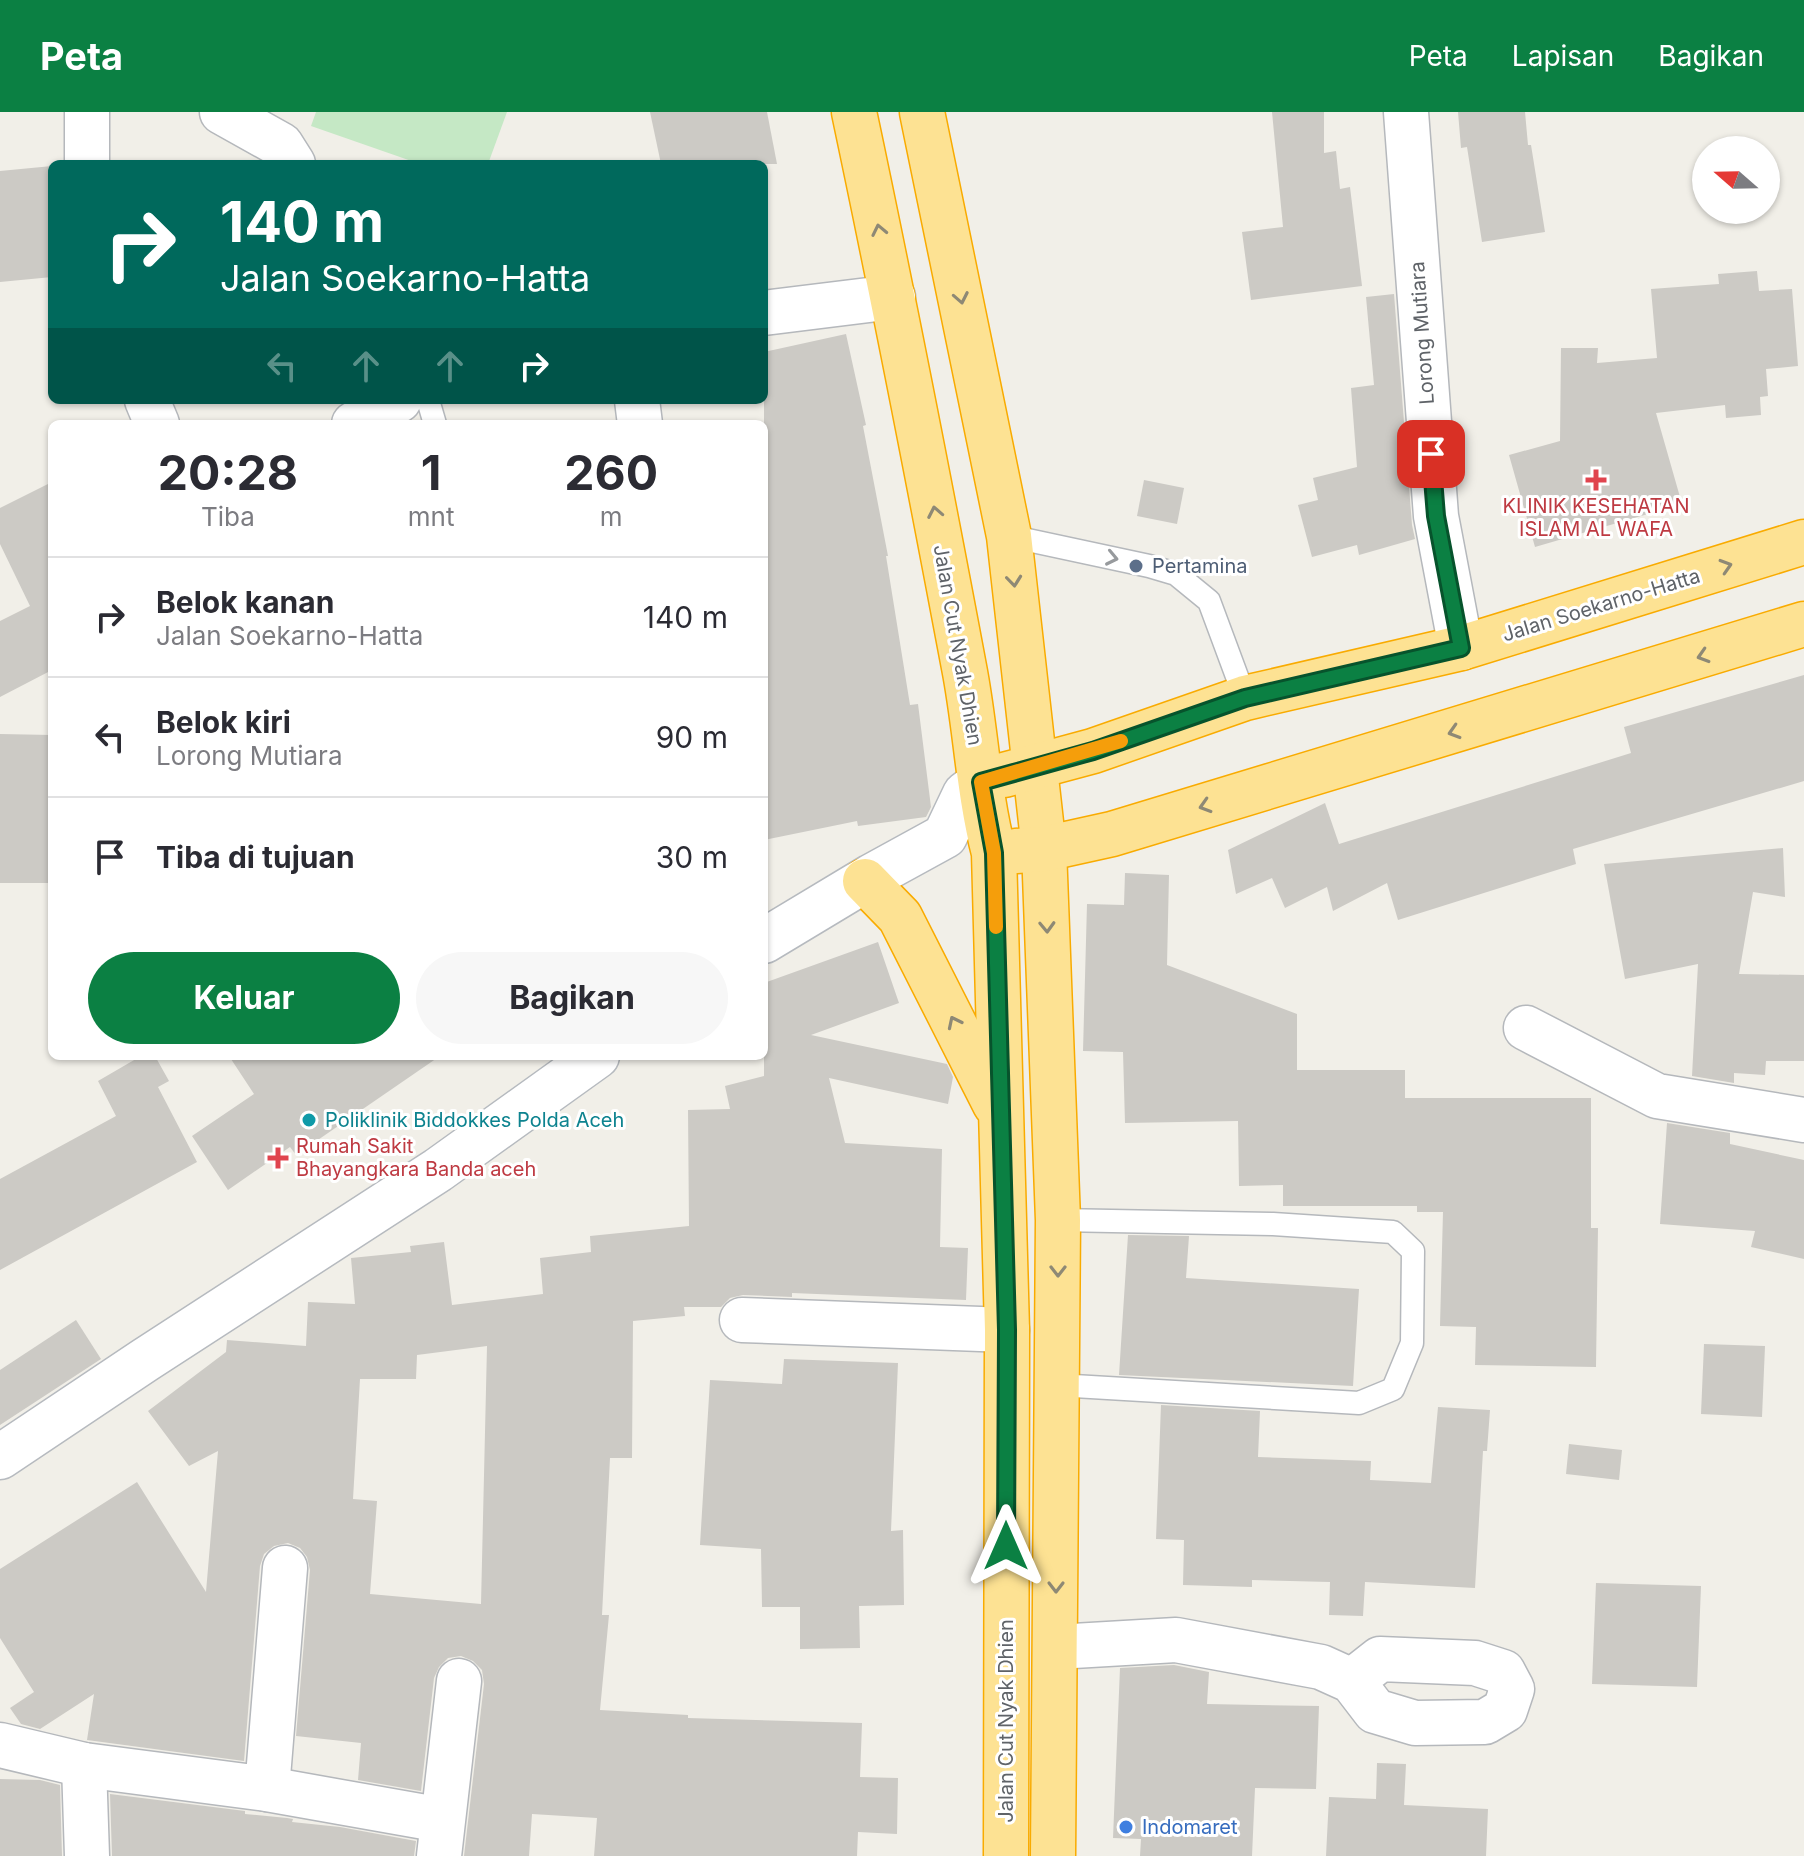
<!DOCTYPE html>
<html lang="id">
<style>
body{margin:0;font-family:Inter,sans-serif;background:#f7f7f7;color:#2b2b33;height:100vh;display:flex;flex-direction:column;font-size:30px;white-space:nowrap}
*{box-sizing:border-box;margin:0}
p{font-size:26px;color:#7c7c81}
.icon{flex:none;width:44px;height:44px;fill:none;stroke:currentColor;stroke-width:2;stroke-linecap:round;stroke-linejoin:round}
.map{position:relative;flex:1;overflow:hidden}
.panel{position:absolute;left:48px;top:308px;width:720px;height:640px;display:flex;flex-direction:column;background:#fff;border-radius:12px;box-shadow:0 2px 6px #0004}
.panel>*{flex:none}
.guide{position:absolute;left:48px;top:48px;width:720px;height:244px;border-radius:12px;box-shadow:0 2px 6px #0004;background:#00695c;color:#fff;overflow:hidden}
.needle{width:52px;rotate:290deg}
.controls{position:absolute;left:1692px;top:24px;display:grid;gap:16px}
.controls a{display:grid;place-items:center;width:88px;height:88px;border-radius:50%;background:#fff;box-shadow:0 2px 6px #0004;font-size:40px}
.pin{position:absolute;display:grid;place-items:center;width:68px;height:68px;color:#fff;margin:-34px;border-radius:16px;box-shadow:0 4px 12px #0006}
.me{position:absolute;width:88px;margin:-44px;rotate:0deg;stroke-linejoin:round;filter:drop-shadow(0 0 6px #0008)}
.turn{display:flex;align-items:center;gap:28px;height:168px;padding:0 40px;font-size:36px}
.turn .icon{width:104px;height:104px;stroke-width:2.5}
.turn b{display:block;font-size:56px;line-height:68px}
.lanes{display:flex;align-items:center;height:76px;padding:0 40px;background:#0003;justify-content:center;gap:40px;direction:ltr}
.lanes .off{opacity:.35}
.eta{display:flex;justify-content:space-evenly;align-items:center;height:136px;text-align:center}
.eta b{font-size:48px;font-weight:700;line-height:56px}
.action{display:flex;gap:16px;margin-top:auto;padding:16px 40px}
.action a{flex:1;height:92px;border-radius:48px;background:#0b8043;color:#fff;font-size:32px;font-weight:700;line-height:92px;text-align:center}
.action a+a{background:#f7f7f7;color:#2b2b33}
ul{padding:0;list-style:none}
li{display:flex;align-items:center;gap:24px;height:120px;padding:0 40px;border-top:2px solid #e1e1e2}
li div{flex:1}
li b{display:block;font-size:30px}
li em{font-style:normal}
header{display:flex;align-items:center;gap:48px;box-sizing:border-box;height:112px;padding:0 40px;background:#0b8043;color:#fff}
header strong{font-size:38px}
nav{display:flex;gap:44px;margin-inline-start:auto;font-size:28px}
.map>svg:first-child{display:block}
.green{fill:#c5e8c5}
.building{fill:#cccac5;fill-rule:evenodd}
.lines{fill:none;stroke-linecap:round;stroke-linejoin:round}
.lane-casing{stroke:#b5b8bc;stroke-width:25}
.street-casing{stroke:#b5b8bc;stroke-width:47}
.secondary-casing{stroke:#b6babf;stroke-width:47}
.highway-casing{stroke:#f9ab00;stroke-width:47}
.lane{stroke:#fff;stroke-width:22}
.street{stroke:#fff;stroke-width:44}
.secondary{stroke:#fff;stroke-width:44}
.highway{stroke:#fde293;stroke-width:44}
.oneway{stroke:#8e8975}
.oneway2{stroke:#979a9d}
.route-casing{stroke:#07532c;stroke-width:20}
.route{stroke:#0b8043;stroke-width:14}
.slow{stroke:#f59e0b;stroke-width:14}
.health-dot{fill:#e0444e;stroke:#fff;stroke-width:3}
.service-dot{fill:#5c6f8a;stroke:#fff;stroke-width:3}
.culture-dot{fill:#0f9aa8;stroke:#fff;stroke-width:3}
.shop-dot{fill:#3f7fe0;stroke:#fff;stroke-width:3}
.labels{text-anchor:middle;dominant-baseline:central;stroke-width:6;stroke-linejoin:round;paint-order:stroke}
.street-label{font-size:20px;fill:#5f6368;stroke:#fff}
.health-label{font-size:20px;fill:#be3a42;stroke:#fff}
.service-label{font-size:20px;fill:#4e5e75;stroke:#fff;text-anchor:start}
.culture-label{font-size:20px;fill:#0d838f;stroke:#fff;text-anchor:start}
.shop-label{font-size:20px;fill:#366cbe;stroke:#fff;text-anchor:start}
</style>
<header>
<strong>Peta</strong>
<nav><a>Peta</a><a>Lapisan</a><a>Bagikan</a></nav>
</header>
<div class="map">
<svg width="1804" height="1744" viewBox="0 0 1804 1744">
<rect width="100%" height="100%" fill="#f1efe8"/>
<!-- green -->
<polygon class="green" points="316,0 507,0 488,52 420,52 311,14"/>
<!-- building -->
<g class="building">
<polygon points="650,0 767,0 777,52 661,52"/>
<polygon points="1272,0 1324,0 1324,41 1336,39 1340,77 1350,75 1362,174 1251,188 1242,120 1283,115"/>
<polygon points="1458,0 1525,0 1528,33 1531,33 1545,120 1482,130 1467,35 1461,36"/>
<polygon points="52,54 52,165 0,170 0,59"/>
<polygon points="1757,159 1759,179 1792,177 1798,254 1766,257 1768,284 1760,285 1761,303 1726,306 1725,293 1656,301 1682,392 1535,435 1509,343 1560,329 1561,236 1598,236 1597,251 1657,246 1651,177 1719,172 1718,162"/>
<polygon points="1394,182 1412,413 1415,427 1359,443 1357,433 1312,445 1298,393 1318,388 1313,366 1357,355 1351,276 1374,273 1366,185"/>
<polygon points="846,222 866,313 863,314 888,444 886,444 910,593 918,592 931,695 926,705 858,714 857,709 764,728 764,240"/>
<polygon points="1144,368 1184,376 1177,412 1137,404"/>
<polygon points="52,370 52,558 0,585 0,509 30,494 0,432 0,396"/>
<polygon points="1804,563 1804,669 1573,737 1576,752 1398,808 1387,771 1333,799 1327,775 1285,796 1272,766 1236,782 1228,738 1325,691 1339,732 1631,641 1624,615"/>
<polygon points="0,622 52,623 52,771 0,771"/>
<polygon points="1783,736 1785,785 1753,780 1739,862 1804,863 1804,949 1766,949 1765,963 1734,961 1734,971 1692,964 1698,852 1625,867 1604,752"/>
<polygon points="1125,761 1169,763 1167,853 1297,902 1297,958 1405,958 1405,986 1591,986 1591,1116 1598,1116 1596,1255 1475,1253 1476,1215 1440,1214 1443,1100 1417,1100 1417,1094 1283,1094 1283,1073 1239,1074 1238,1009 1125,1011 1123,940 1083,939 1087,792 1124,793"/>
<path d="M 878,830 L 899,891 L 811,923 L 947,952 L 953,965 L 948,992 L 829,966 L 845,1031 L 942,1037 L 940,1135 L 968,1136 L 966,1188 L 792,1181 L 792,1185 L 743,1183 L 730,1186 L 721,1195 L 684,1195 L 685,1204 L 633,1209 L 632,1346 L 610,1346 L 602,1503 L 609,1503 L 600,1598 L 688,1603 L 688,1606 L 862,1611 L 860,1665 L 898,1666 L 897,1722 L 858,1720 L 857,1744 L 594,1744 L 597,1706 L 532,1702 L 529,1744 L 464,1744 L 484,1572 L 482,1558 L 473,1549 L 461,1544 L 448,1546 L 439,1555 L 434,1566 L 421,1679 L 358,1668 L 361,1631 L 296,1624 L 310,1458 L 307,1445 L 300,1436 L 288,1431 L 274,1434 L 264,1442 L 260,1454 L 244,1649 L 87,1628 L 94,1582 L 40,1617 L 21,1612 L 10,1596 L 34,1580 L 0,1526 L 0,1457 L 137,1370 L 206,1480 L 218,1339 L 189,1354 L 148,1299 L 226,1240 L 227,1228 L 306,1234 L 308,1190 L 355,1192 L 351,1146 L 411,1140 L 410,1134 L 444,1130 L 452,1193 L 543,1182 L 540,1146 L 591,1140 L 590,1124 L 689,1114 L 688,998 L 730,997 L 725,974 L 764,964 L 764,871 ZM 487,1234 L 481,1492 L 370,1482 L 377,1389 L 353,1387 L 360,1267 L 416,1267 L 417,1243 Z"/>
<polygon points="141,944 155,944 169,969 158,975 197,1050 0,1158 0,1067 116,1004 98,969"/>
<polygon points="229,944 440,944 296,1043 290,1035 228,1078 192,1024 254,982"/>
<polygon points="1667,1011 1730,1021 1730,1032 1804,1048 1804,1147 1751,1135 1755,1119 1660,1112"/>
<polygon points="1128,1123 1189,1124 1186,1166 1359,1177 1353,1274 1119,1263"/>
<polygon points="76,1208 101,1247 0,1313 0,1258"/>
<polygon points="1704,1232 1765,1234 1762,1305 1701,1302"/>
<polygon points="784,1247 898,1251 891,1419 903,1418 904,1493 859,1494 860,1536 800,1537 800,1495 762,1495 761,1437 700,1433 710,1268 782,1272"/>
<polygon points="1161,1293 1260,1299 1258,1345 1371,1349 1370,1368 1431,1371 1438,1295 1490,1298 1487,1339 1483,1339 1475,1476 1365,1470 1363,1504 1329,1503 1330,1470 1252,1468 1252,1475 1183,1473 1184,1428 1156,1427"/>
<polygon points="1569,1332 1622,1338 1619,1368 1566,1362"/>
<polygon points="1596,1471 1701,1474 1697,1575 1592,1572"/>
<polygon points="1174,1553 1209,1560 1207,1592 1319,1594 1316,1677 1255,1676 1252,1744 1140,1744 1141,1727 1113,1726 1120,1556"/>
<polygon points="1377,1651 1406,1652 1404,1693 1488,1697 1486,1744 1326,1744 1329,1685 1376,1687"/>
<polygon points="0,1667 40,1668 60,1673 62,1744 0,1744"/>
<polygon points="110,1682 245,1699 245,1702 287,1706 293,1707 292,1710 340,1715 416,1729 414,1744 112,1744"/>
</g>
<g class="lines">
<defs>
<g id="lane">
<polyline points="428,288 435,312"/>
<polyline points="1009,424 1149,454 1176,462 1209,489 1245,586"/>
<polyline points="1057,1273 1359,1291 1393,1277 1412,1231 1413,1139 1393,1120 1273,1112 1058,1108"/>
</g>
<g id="street">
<polyline points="222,0 281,33 293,52"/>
<polyline points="1406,0 1436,404 1461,536"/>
<polyline points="87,52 87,0"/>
<polyline points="764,201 893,185"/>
<polyline points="147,288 157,312"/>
<polyline points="637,288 640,312"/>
<polyline points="354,312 399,288"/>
<polyline points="1526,916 1657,984 1804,1008"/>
<polyline points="742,1208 1007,1218"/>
<polyline points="1056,1535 1176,1528 1321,1555 1352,1569 1375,1599 1415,1611 1485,1610 1505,1598 1512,1577 1503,1560 1475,1551 1380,1547 1352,1569"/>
<polyline points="0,1633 84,1653 267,1677 442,1708"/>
<polyline points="84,1653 87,1744"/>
<polyline points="267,1677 285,1456"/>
<polyline points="439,1744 459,1569"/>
</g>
<g id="secondary">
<polyline points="764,829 872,764 945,724 965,682 981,670"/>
<polyline points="0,1345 145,1248 438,1058 597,944"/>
</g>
<g id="highway">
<path d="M 854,0 C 893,184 929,369 964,555 C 976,616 978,680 994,741 L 1007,1218 L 1006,1744"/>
<polyline points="922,0 1009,424 1044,737 1058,1108 1053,1744"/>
<polyline points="1004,663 1093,639 1245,586 1461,536 1804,430"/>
<polyline points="1016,739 1044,737 1112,722 1804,512"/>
<polyline points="865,769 900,805 995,992"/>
</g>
</defs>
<!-- lane casing -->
<use href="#lane" class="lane-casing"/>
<!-- street casing -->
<use href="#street" class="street-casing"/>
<!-- secondary casing -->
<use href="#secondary" class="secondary-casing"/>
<!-- highway casing -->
<use href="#highway" class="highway-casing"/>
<!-- lane -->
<use href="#lane" class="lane"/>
<!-- street -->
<use href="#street" class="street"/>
<!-- secondary -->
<use href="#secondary" class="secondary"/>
<!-- highway -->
<use href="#highway" class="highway"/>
</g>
<!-- one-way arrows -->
<defs><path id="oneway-chevron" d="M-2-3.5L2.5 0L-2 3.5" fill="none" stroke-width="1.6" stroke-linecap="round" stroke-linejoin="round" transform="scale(2)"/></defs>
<g class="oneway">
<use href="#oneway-chevron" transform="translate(879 118) rotate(-102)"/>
<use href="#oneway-chevron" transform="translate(961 186) rotate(79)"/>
<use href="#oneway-chevron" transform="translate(935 400) rotate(-101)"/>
<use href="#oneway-chevron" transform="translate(1726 454) rotate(-17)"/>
<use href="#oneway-chevron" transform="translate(1014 469) rotate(84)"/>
<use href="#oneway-chevron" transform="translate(1703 544) rotate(163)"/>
<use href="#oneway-chevron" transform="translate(1454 620) rotate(163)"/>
<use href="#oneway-chevron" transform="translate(1205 694) rotate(163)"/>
<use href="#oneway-chevron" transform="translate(1047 815) rotate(88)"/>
<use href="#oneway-chevron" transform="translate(954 910) rotate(-116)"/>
<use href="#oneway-chevron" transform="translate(1058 1159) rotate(90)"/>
<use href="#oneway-chevron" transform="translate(1056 1475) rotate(90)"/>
</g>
<use class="oneway2" href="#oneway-chevron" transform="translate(1112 446) rotate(12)"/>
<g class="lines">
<defs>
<polyline id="route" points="1006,1434 1007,1218 994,741 981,670 1093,639 1245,586 1461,536 1436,404 1431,342"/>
</defs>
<!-- route casing -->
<use href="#route" class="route-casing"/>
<!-- route -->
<use href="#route" class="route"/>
<!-- slow -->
<polyline class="slow" points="996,815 994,741 981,670 1121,629"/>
</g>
<!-- markers -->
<g class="health-dot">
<path d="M1592 356h8v8h8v8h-8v8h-8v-8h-8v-8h8z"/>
<path d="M274 1034h8v8h8v8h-8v8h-8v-8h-8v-8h8z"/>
</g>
<circle class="service-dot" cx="1136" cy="454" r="8"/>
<circle class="culture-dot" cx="309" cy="1008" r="8"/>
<circle class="shop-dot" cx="1126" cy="1715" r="8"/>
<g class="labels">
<!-- street labels -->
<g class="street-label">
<text transform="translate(1422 221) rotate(-94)">Lorong Mutiara</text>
<text transform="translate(1601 493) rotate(-17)">Jalan Soekarno-Hatta</text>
<text transform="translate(958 533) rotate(80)">Jalan Cut Nyak Dhien</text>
<text transform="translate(1006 1609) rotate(-90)">Jalan Cut Nyak Dhien</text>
</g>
<!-- health labels -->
<g class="health-label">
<text x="1596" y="394">KLINIK KESEHATAN<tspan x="1596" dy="23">ISLAM AL WAFA</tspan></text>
<text x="296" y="1034" text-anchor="start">Rumah Sakit<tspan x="296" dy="23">Bhayangkara Banda aceh</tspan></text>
</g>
<!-- service labels -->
<g class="service-label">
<text x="1152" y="454">Pertamina</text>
</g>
<!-- culture labels -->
<g class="culture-label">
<text x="325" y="1008">Poliklinik Biddokkes Polda Aceh</text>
</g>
<!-- shop labels -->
<g class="shop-label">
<text x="1142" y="1715">Indomaret</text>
</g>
</g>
</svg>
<div class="controls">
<a><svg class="needle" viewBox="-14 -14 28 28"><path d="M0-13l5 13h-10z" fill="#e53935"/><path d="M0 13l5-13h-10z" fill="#7c7c81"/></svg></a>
</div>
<div class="pin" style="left:1431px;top:342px;background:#d93025"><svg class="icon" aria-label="arrive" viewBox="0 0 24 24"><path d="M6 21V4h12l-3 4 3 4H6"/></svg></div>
<svg class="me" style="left:1006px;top:1434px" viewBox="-20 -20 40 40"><path d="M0-17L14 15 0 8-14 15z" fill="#0b8043" stroke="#fff" stroke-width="4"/></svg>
<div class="guide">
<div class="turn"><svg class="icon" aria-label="right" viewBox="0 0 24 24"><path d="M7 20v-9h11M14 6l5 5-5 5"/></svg><div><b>140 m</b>Jalan Soekarno-Hatta</div></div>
<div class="lanes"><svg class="icon off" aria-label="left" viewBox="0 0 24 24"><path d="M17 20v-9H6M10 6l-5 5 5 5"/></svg><svg class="icon off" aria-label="ahead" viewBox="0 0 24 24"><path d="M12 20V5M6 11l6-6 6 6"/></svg><svg class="icon off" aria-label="ahead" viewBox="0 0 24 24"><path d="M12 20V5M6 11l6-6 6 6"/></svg><svg class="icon" aria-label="right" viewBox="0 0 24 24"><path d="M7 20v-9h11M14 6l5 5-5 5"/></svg></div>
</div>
<section class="panel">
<div class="eta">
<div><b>20:28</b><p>Tiba</p></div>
<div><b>1</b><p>mnt</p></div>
<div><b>260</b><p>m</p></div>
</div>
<ul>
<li><svg class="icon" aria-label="right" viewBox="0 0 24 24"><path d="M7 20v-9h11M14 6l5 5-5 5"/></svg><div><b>Belok kanan</b><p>Jalan Soekarno-Hatta</p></div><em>140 m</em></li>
<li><svg class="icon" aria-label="left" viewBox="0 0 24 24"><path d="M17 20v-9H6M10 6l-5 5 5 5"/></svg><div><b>Belok kiri</b><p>Lorong Mutiara</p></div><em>90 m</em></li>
<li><svg class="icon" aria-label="arrive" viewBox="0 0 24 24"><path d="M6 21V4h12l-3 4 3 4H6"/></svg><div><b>Tiba di tujuan</b></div><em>30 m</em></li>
</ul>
<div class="action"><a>Keluar</a><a>Bagikan</a></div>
</section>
</div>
